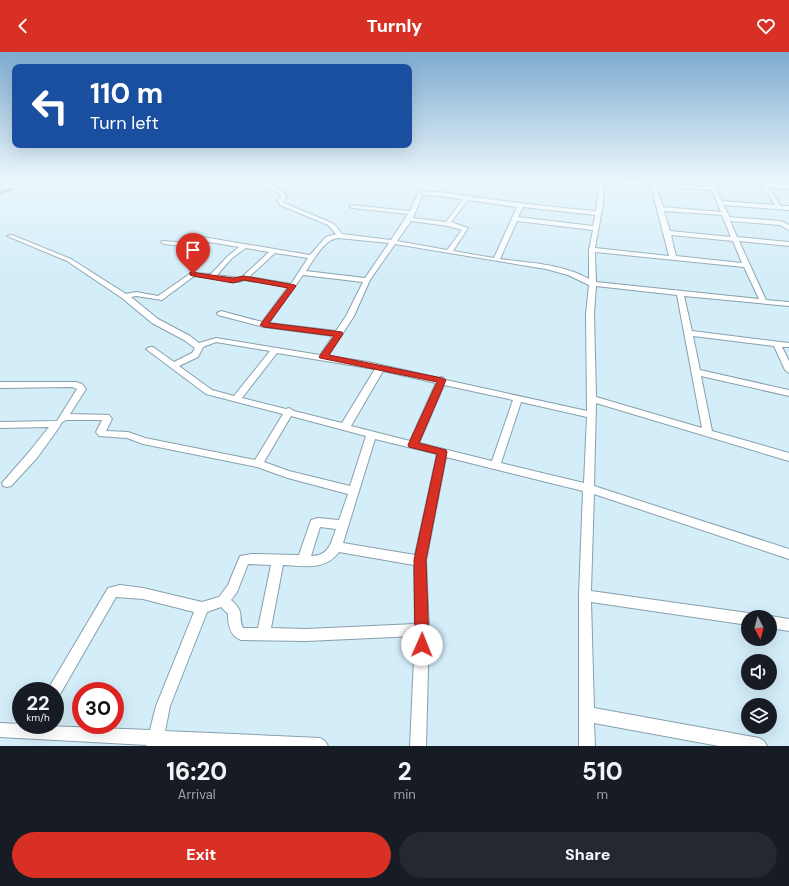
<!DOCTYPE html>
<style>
body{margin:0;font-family:"DM Sans",sans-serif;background:#242831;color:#f1f3f6;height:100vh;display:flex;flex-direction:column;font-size:15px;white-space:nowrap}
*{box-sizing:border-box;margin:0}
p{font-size:13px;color:#9ea1a6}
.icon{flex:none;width:22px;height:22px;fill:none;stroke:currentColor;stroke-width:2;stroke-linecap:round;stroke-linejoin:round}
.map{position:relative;height:694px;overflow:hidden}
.panel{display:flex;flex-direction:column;background:#171b24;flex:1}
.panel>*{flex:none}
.hud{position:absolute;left:12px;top:12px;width:400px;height:84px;border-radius:8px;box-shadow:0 4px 16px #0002;background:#1a4fa0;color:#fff;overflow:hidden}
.needle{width:26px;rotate:173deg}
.fabs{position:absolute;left:741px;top:558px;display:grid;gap:8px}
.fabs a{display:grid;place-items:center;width:36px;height:36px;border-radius:50%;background:#171b24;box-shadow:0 4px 16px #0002;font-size:20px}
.speed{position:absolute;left:12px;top:630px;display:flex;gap:8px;font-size:20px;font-weight:700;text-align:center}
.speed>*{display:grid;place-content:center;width:52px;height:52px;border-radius:50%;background:#171b24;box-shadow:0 4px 16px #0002;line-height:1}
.speed small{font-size:10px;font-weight:400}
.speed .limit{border:6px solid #d22;background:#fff;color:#111}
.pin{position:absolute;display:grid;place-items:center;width:34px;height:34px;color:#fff;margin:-41px -17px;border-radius:50% 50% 50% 0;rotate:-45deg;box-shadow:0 0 4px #0007}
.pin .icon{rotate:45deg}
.me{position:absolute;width:44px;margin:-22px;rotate:1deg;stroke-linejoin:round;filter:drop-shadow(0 0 3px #0008)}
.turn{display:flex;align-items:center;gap:14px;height:84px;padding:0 12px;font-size:18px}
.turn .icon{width:52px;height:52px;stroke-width:2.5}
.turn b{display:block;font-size:28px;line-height:34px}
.eta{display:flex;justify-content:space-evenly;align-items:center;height:68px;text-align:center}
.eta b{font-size:24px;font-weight:800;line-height:28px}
.action{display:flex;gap:8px;margin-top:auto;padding:8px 12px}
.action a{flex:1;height:46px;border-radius:24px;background:#d93025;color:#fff;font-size:16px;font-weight:800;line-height:46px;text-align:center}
.action a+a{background:#242831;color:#f1f3f6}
header{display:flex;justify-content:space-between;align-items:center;height:52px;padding:0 12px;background:#d93025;color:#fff;font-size:18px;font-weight:800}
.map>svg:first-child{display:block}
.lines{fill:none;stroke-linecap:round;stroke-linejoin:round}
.stream{stroke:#7f9eac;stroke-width:2.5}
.street-casing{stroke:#88a0ac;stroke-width:2}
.street{fill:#fff;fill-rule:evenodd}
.route{fill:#d93025;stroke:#8d1f18}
</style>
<header><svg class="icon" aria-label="back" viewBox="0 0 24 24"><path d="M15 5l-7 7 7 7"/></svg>Turnly<svg class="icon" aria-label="heart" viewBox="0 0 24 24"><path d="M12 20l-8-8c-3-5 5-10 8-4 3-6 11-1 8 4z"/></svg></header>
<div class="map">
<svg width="789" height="694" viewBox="0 0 789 694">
<rect width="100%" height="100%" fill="#d3edf9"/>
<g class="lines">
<!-- stream -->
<polyline class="stream" points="0,141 13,137"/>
<defs>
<g id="street">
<path d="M 254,128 C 264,128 282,136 287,145 L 283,149 L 284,151 L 332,171 L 336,174 L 342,182 L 391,188 L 408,162 L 352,156 L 350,155 L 350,153 L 410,159 L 418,141 C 437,137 463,144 481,146 C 519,151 557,156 596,159 L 600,128 L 650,130 L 650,128 L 654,128 L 655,131 L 710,135 L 707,128 L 712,128 L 722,149 L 775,153 L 759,128 L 763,128 L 766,131 L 789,133 L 789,137 L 768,135 L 781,154 L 789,154 L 789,158 L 723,153 L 727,160 L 729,162 L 729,165 L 781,169 L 789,173 L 789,178 L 780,173 L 730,169 L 737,185 L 789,190 L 789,194 L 739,189 L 766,248 L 789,250 L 789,254 L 684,244 L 692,279 L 789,291 L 789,295 L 782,295 L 789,309 L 789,321 L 785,318 L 774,294 L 693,284 L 700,318 L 789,338 L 789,344 L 701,324 L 712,379 L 789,401 L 789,409 L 596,351 L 594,434 L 789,497 L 789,507 L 594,442 L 591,539 L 748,561 L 753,563 L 754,565 L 748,565 L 748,573 L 591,550 L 594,656 L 759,686 L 764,689 L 767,694 L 719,694 L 594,671 L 595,694 L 579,694 L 579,544 L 583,439 L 446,405 L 426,509 L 429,578 L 426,694 L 410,694 L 415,584 L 306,589 L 241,588 C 230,584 228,573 228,562 L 221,555 L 207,560 L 170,654 L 165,679 L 320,686 L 325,689 L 328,694 L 146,694 L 147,693 L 0,685 L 0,671 L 21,672 L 21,673 L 150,678 L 156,654 L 194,560 L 143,547 L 116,545 L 59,644 L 55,646 L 55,639 L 47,639 L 108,536 L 120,533 L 143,536 L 202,550 L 219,545 L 228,533 L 240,504 L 252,502 L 299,503 L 311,468 L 318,466 L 339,468 L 348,442 L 288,426 L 257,415 L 143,392 L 127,386 L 99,384 L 96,380 L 102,368 L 66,368 L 61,371 L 60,374 L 37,406 L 11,434 L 7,435 L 3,434 L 2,431 L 29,400 L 49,375 L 0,376 L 0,370 L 57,369 L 77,337 L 72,335 L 0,336 L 0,330 L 76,330 L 82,332 L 86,337 L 70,362 L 109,363 L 112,367 L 106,379 L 128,380 L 145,386 L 255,408 L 283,362 L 206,342 L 146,297 L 150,295 L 153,295 L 174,310 L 192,301 L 195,296 L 184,288 L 152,271 L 122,246 L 67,209 L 7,184 L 12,183 L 71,207 L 126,242 L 136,240 L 158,244 L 191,221 L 211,222 L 228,204 L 239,195 L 203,189 L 191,195 L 164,192 L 161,190 L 162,189 L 190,191 L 203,185 L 310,203 L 326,185 L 336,182 L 328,173 L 280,153 L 277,149 L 281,145 L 280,142 ZM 604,130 L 651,134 L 669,204 L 595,196 L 603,152 ZM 656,134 L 712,138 L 721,160 L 663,155 ZM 422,143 L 428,143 L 463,147 L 446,170 L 413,166 ZM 468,148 L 517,155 L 494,206 L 453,199 L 468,176 L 451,170 ZM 523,155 L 595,163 L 593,174 L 518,165 ZM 664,159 L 722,163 L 731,185 L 670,179 ZM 411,169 L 448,174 L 462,178 L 447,198 L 397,189 ZM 517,169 L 593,178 L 589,198 L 589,227 C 563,212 530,211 500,207 ZM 671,183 L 733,189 L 742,211 L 676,204 ZM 338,186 L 389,191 L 365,226 L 306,219 C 314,208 323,188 338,186 ZM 395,192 L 546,217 L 568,223 L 589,233 L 586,262 L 587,359 L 446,328 L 442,325 L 439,326 L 368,310 L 328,304 L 354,264 L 370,228 ZM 246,196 L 269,200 L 242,225 L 238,226 L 217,223 L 232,206 ZM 595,200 L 744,215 L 759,247 L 596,230 ZM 275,201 L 308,206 L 291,232 L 249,225 ZM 303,223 L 363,230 L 346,264 L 336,279 L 269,271 ZM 194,224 L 238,230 L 244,228 L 288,235 L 262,270 L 221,259 L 217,261 L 218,263 L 264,275 L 333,284 L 320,303 L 216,286 L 199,291 L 190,284 L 158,267 L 131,245 L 136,244 L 162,248 ZM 596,234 L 677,243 L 702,376 L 596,345 L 594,262 ZM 216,290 L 270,299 L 234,344 L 212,338 L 179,314 L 198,305 L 203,295 ZM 277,301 L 368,316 L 375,317 L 342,371 L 294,359 L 289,356 L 286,357 L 242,346 ZM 383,319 L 436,331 L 410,389 L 351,374 ZM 444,333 L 513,348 L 492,409 L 419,391 ZM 521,350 L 587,365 L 584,431 L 501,411 ZM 291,364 L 366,384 L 350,434 L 289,419 L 264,410 ZM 375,387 L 437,402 L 415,503 L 343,491 ZM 320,475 L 336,477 C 331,491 329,504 311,504 ZM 339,500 L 414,513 L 415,572 L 306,577 L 271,576 L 283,513 C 303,514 325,519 339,500 ZM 248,512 L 271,513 L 258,576 L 243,576 C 237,562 246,561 231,548 L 237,540 Z"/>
<polygon points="770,564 789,567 789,579 770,576 770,565 768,565"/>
</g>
</defs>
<!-- street casing -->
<use href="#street" class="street-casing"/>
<!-- street -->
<use href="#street" class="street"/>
</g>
<!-- sky -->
<linearGradient id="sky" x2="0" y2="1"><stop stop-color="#7eabd0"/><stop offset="0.57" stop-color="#ebf7fc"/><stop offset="1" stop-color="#ebf7fc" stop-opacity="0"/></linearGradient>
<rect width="789" height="225" fill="url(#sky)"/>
<!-- route -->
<polygon class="route" points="190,220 233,226 244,224 295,233 296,234 269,271 342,280 343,282 329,303 442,326 446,328 419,391 446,398 447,400 426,508 429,593 427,597 422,599 417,597 415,593 414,508 437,402 409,395 408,393 437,330 320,306 319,305 334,284 264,275 260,273 288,236 244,228 233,231 193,224 190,223"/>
</svg>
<div class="fabs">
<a><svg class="needle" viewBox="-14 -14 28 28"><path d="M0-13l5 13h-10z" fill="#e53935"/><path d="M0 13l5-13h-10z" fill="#9ea1a6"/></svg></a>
<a><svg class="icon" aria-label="sound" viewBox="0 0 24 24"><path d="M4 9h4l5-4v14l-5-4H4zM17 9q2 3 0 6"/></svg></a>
<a><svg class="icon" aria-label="layers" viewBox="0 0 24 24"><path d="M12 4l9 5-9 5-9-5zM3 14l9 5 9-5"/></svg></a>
</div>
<div class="speed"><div>22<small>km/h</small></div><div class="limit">30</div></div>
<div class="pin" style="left:193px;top:222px;background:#d93025"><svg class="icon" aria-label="arrive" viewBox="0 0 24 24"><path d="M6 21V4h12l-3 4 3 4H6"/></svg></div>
<svg class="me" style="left:422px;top:593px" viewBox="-20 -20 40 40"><circle r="19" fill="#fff"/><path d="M0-13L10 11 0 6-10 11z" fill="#d93025"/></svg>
<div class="hud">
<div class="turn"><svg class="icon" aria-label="left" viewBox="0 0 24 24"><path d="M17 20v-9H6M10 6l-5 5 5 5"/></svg><div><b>110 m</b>Turn left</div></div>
</div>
</div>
<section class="panel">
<div class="eta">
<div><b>16:20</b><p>Arrival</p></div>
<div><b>2</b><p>min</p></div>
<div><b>510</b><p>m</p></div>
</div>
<div class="action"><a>Exit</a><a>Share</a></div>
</section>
